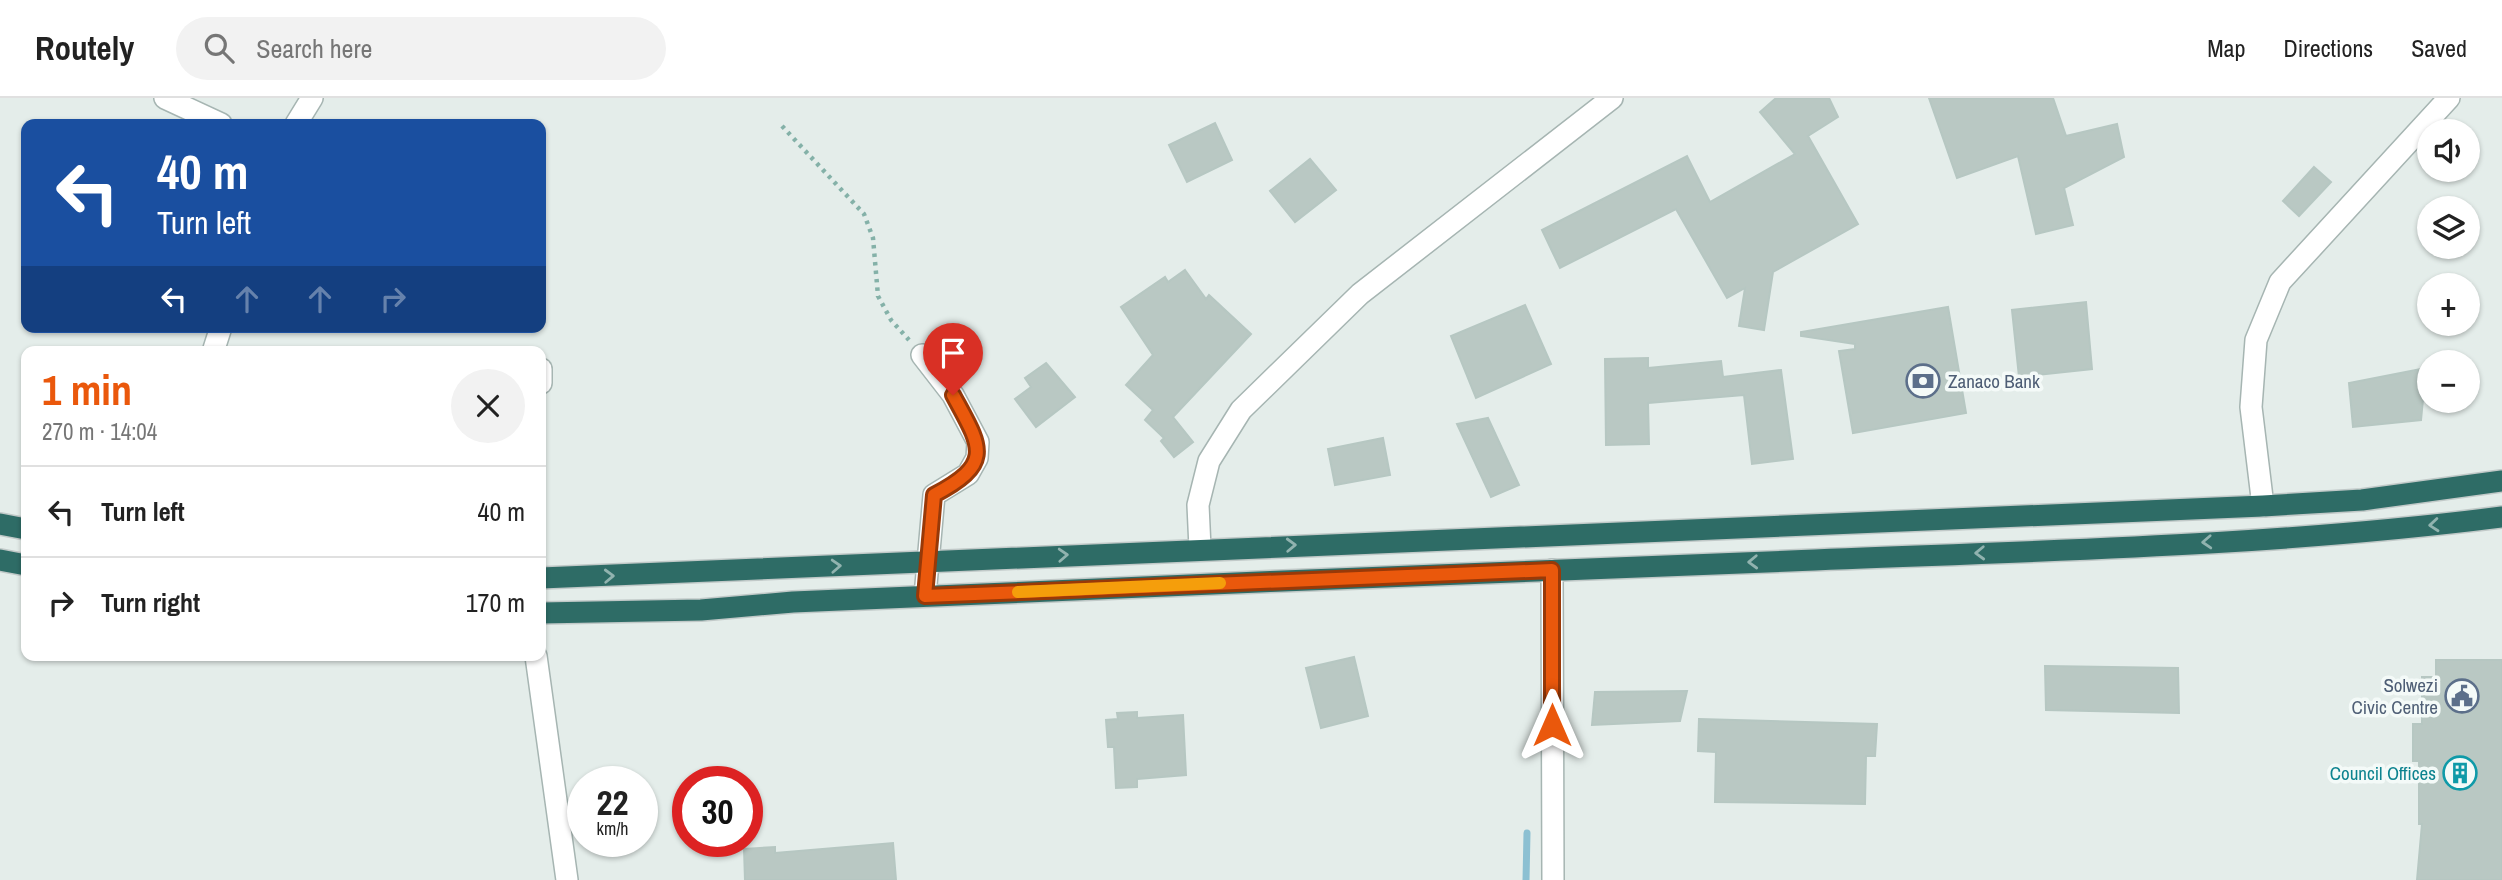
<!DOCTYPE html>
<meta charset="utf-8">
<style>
body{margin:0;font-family:"Archivo Narrow",sans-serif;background:#f2f2f2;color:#222;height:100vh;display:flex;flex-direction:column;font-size:26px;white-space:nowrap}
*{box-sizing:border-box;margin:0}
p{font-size:23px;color:#767676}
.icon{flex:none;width:38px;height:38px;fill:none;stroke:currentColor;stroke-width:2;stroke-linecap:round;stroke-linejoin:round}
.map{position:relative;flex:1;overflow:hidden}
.side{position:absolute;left:21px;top:248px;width:525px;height:315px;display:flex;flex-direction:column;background:#fff;border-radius:14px;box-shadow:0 2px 5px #0004}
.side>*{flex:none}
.guide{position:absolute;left:21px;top:21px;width:525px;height:214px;border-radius:14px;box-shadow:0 2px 5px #0004;background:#1a4fa0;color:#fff;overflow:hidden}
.fabs{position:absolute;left:2417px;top:21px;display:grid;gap:14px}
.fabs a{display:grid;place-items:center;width:63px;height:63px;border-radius:50%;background:#fff;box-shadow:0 2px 5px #0004;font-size:35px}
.speed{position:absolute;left:567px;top:668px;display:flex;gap:14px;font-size:35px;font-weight:700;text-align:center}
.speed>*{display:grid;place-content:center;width:91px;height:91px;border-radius:50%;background:#fff;box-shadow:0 2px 5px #0004;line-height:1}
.speed small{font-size:18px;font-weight:400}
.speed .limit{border:10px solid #d22;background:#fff;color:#111}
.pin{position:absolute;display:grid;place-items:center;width:60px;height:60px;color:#fff;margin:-72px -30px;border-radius:50% 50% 50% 0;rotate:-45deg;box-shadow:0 0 7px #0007}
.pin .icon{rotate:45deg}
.me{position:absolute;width:77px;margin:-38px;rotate:0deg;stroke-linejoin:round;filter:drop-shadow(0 0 5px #0008)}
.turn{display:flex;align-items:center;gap:24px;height:147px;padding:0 21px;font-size:32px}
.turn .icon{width:91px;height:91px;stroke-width:2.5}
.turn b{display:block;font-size:49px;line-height:60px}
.lanes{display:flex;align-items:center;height:66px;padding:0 21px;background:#0003;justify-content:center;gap:35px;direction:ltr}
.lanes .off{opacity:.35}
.round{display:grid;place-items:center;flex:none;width:74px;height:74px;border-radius:37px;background:#f2f2f2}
.summary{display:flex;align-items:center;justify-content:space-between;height:119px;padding:0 21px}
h1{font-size:42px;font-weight:700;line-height:52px;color:#ea580c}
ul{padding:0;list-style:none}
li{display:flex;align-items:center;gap:21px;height:91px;padding:0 21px;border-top:2px solid #e0e0e0}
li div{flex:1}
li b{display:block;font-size:26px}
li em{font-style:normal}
header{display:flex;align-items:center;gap:42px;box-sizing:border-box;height:98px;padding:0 35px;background:#fff;border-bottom:2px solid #e0e0e0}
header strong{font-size:33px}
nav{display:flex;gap:38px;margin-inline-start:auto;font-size:24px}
.search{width:490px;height:63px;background:#f2f2f2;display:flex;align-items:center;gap:18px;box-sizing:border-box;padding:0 24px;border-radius:38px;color:#767676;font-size:26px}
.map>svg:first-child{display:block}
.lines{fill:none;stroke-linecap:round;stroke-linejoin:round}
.stream{stroke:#8cc0d2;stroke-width:7}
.building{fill:#b9c8c3;stroke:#b6c7c2;stroke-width:2}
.minor-casing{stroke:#a6b5b2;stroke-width:24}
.highway-casing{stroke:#c1c9c8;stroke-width:24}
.path{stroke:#84b1a8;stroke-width:4.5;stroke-dasharray:3.5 5;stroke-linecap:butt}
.minor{stroke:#fff;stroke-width:21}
.highway{stroke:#2e6c66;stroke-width:21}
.oneway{stroke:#91b3af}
.route-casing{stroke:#983908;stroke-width:18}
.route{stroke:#ea580c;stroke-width:12}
.slow{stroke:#f59e0b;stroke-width:12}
.labels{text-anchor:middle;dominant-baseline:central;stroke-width:7;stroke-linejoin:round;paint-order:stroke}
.service-label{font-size:19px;fill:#4e5e75;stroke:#f4faf8;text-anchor:start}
.culture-label{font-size:19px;fill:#0d838f;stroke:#f4faf8;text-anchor:end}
</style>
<header>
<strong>Routely</strong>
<div class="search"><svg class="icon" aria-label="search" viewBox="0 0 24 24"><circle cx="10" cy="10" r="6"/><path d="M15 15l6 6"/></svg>Search here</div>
<nav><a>Map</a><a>Directions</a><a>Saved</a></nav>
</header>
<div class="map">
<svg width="2502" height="782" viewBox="0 0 2502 782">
<rect width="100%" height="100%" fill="#e4edea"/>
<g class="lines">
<!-- stream -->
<polyline class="stream" points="1526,782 1527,735"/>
</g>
<!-- building -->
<g class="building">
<polygon points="1776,0 1829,0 1838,19 1808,38 1858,126 1773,174 1764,232 1739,228 1745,190 1727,200 1676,111 1560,170 1542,132 1687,58 1710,104 1795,56 1760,14"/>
<polygon points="1929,0 2053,0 2066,38 2117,26 2124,59 2064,90 2073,127 2036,136 2018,58 1957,80"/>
<polygon points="1215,25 1232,62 1187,84 1169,47"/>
<polygon points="1310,61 1336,92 1295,124 1270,93"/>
<polygon points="2314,69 2331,84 2299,118 2283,103"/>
<polygon points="1185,172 1206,201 1209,197 1251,236 1173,319 1193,344 1174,359 1161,343 1164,340 1145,322 1153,312 1126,287 1153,257 1121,209 1165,179 1168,184"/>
<polygon points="2086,204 2092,271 2019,279 2012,212"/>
<polygon points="1525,207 1551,266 1476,300 1451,238"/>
<polygon points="1948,209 1966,315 1853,335 1839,253 1855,251 1855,246 1801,238 1801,234"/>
<polygon points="1648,260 1648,270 1721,263 1723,279 1781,272 1793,361 1752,366 1744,297 1648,305 1649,346 1606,347 1605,261"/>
<polygon points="1046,265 1075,299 1036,329 1015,301 1031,289 1025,280"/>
<polygon points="2426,270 2421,322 2353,329 2349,285"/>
<polygon points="1488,320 1519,387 1491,399 1457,326"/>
<polygon points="1383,340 1390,377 1335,387 1328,351"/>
<polygon points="1354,559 1368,618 1321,630 1306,570"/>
<polygon points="2436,562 2502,562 2502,782 2417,782 2422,726 2419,726 2419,663 2413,663 2413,626 2422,626 2422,579 2436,579"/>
<polygon points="2045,568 2178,570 2179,615 2046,612"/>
<polygon points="1687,593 1680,623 1592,627 1595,594"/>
<polygon points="1137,614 1137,620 1183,617 1186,677 1137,681 1137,689 1116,690 1114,649 1108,649 1106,622 1118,621 1117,615"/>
<polygon points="1699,621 1877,626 1875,658 1866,658 1865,706 1715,704 1716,654 1698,653"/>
<polygon points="893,745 896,782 745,782 744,751 775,749 775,755"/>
</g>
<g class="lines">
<defs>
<g id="minor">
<polyline points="165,0 221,26"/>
<polyline points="296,26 312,0"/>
<polyline points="213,254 221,229"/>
<polyline points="922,257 953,297 978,344 977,360 968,376 934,397 925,498"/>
<polyline points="541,271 541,285"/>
<polyline points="2263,408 2251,309 2256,242 2280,184 2449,0"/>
<polyline points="1200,450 1198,407 1209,363 1241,312 1360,196 1612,0"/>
<polyline points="1552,472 1553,782"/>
<polyline points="536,558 567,782"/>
</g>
<g id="highway">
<polyline points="0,426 26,431"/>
<polyline points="0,462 26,467"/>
<polyline points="541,480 2263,408 2362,402 2502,383"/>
<path d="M 541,515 L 701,512 L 793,504 C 1125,489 1458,476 1790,463 C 2027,453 2266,449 2502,419"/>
</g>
</defs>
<!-- minor casing -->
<use href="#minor" class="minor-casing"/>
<!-- highway casing -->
<use href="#highway" class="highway-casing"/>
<!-- path -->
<polyline class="path" points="782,28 864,116 873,140 878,198 891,222 909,242"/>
<!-- minor -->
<use href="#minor" class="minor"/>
<!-- highway -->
<use href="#highway" class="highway"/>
</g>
<!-- one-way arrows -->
<defs><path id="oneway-chevron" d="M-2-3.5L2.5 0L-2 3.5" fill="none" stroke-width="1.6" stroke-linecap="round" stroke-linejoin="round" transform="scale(1.75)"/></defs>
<g class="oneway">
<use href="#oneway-chevron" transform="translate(2434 427) rotate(175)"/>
<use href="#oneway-chevron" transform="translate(2207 444) rotate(177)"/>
<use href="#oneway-chevron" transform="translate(1291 447) rotate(-2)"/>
<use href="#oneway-chevron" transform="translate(1980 455) rotate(178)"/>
<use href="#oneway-chevron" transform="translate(1063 457) rotate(-3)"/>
<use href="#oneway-chevron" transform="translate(1753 464) rotate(178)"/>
<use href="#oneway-chevron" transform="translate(836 468) rotate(-3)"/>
<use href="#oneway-chevron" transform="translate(609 478) rotate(-2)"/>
</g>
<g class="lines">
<defs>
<path id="route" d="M 953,297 C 981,349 995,365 934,397 L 925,498 L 1552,472 L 1552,627"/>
</defs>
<!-- route casing -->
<use href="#route" class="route-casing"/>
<!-- route -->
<use href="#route" class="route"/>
<!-- slow -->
<polyline class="slow" points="1018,494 1220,485"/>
</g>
<!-- icons -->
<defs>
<symbol id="bank-ring" viewBox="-11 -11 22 22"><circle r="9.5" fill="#f4faf8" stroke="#5c6f8a" stroke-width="1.5"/><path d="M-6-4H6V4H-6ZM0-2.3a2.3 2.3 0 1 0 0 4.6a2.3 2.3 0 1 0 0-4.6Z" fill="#5c6f8a"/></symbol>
<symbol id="civic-ring" viewBox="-11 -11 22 22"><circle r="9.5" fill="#f4faf8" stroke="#5c6f8a" stroke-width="1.5"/><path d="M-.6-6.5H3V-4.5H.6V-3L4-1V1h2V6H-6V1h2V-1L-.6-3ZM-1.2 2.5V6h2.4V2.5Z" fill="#5c6f8a"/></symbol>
<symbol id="building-ring" viewBox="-11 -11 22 22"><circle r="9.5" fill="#f4faf8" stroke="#0f9aa8" stroke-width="1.5"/><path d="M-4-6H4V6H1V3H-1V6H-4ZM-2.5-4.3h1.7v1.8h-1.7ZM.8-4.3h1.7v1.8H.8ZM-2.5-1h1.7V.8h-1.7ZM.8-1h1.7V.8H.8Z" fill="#0f9aa8"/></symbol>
</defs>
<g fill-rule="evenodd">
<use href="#bank-ring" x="1904" y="264" width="38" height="38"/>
<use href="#civic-ring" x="2443" y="579" width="38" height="38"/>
<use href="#building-ring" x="2441" y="656" width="38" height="38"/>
</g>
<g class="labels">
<!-- service labels -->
<g class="service-label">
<text x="1948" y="283">Zanaco Bank</text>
<text x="2438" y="587" text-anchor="end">Solwezi<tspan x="2438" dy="22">Civic Centre</tspan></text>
</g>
<!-- culture labels -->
<g class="culture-label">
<text x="2436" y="675">Council Offices</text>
</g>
</g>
</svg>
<div class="fabs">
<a><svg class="icon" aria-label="sound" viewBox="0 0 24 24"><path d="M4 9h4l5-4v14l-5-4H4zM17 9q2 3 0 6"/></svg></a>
<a><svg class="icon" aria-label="layers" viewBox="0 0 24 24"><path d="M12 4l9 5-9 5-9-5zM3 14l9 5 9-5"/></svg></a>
<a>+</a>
<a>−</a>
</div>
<div class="speed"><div>22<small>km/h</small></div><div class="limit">30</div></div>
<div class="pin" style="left:953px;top:297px;background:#d93025"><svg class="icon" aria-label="arrive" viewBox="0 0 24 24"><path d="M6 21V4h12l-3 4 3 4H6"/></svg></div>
<svg class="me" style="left:1552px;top:627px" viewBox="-20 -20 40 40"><path d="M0-17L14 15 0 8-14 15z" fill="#ea580c" stroke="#fff" stroke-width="4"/></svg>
<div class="guide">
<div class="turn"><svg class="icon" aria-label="left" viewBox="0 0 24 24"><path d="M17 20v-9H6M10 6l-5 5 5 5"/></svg><div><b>40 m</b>Turn left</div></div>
<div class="lanes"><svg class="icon" aria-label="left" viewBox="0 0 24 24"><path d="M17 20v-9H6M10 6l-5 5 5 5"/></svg><svg class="icon off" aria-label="ahead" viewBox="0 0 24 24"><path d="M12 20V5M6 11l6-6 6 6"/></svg><svg class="icon off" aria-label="ahead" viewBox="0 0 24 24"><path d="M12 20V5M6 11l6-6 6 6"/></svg><svg class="icon off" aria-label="right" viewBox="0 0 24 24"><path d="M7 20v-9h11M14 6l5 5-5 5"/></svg></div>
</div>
<section class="side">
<div class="summary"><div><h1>1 min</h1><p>270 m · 14:04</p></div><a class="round"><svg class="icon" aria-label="close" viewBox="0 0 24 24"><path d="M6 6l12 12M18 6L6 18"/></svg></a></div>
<ul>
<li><svg class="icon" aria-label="left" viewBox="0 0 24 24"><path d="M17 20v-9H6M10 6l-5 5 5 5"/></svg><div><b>Turn left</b></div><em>40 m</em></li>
<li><svg class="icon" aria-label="right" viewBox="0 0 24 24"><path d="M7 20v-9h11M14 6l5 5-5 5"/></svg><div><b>Turn right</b></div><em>170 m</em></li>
</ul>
</section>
</div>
